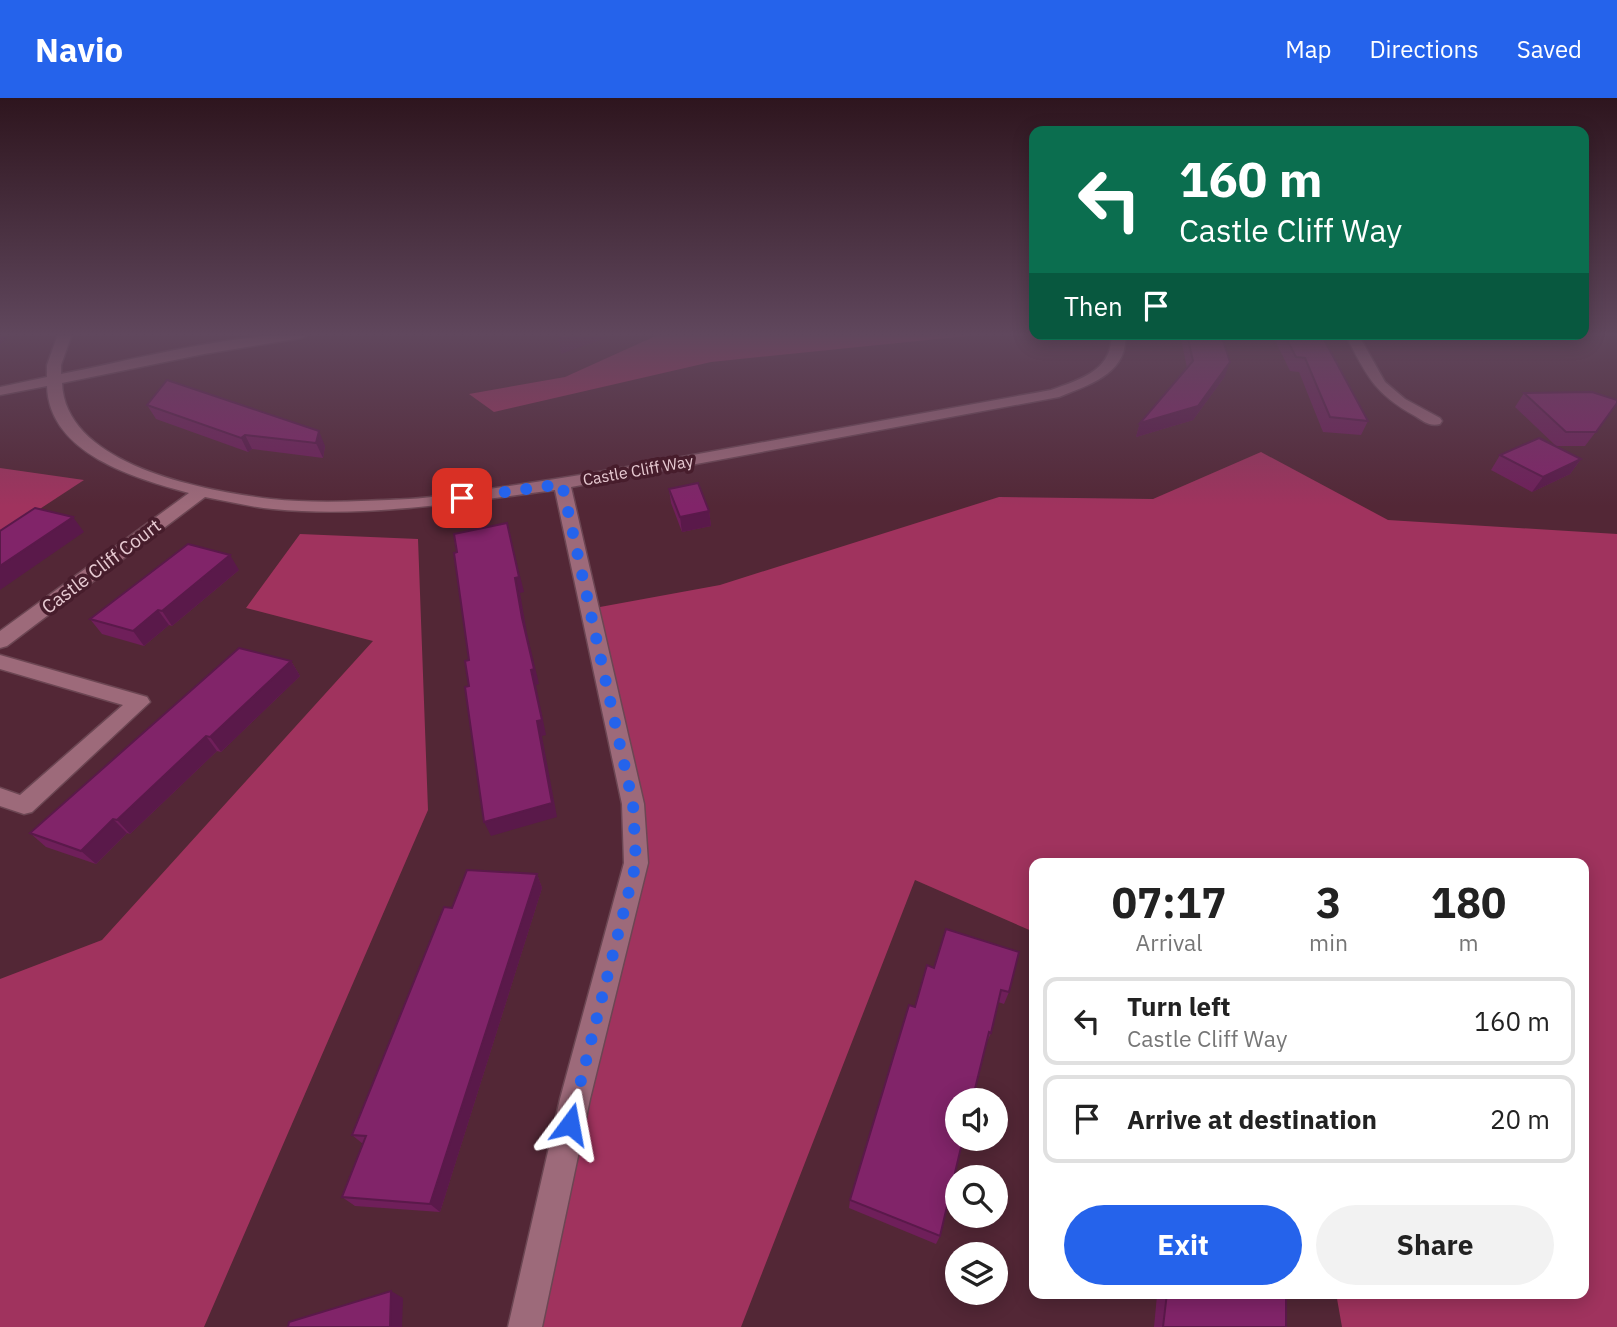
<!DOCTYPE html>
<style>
body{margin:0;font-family:"IBM Plex Sans",sans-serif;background:#f2f2f2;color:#222;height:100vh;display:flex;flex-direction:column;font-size:26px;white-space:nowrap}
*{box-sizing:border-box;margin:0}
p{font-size:23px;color:#767676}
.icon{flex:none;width:38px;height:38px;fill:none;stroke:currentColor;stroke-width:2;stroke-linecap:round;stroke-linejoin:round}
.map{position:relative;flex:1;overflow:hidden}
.panel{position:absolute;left:1029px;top:760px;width:560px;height:441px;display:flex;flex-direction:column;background:#fff;border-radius:14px;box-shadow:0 4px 18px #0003}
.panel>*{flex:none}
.hud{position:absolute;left:1029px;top:28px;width:560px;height:214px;border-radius:14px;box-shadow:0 4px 18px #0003;background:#0b6e4f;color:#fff;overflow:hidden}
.fabs{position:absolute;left:945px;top:990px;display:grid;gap:14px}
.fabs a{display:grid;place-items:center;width:63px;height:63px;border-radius:50%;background:#fff;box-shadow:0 4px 18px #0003;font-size:35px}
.pin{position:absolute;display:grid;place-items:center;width:60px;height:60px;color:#fff;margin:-30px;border-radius:14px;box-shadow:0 4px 10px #0006}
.me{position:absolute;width:77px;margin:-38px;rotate:13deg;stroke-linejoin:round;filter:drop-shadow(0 0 5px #0008)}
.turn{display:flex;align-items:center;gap:24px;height:147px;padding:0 35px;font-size:32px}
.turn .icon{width:91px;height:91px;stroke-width:2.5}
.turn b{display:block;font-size:49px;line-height:60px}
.then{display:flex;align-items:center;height:66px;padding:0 35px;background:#0003;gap:14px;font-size:26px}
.eta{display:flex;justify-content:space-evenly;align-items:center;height:119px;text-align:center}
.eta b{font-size:42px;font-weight:800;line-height:49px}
.button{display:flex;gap:14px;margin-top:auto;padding:14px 35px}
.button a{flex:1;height:80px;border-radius:42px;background:#2563eb;color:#fff;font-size:28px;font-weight:800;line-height:80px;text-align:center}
.button a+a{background:#f2f2f2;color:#222}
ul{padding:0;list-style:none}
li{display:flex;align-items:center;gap:21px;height:88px;margin:0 14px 10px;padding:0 21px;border:4px solid #e0e0e0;border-radius:14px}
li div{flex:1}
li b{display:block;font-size:26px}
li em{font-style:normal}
header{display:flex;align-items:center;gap:42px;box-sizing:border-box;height:98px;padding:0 35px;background:#2563eb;color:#fff}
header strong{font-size:33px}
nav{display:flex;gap:38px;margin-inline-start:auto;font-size:24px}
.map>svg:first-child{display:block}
.forest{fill:#a0335e}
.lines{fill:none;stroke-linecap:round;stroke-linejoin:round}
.street-casing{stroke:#6c4653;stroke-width:3}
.street{fill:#9d6a7a;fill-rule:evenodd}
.wall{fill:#6f1f5a}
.shaded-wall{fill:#5a194a}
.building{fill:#812469;stroke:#5a194a;stroke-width:2}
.route{stroke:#2563eb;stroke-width:12;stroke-dasharray:0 21.6}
.labels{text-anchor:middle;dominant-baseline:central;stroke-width:7;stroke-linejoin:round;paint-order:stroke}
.far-street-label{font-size:16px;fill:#e7cad2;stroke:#471d2c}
.street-label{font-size:19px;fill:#e7cad2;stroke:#471d2c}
</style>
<header>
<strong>Navio</strong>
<nav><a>Map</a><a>Directions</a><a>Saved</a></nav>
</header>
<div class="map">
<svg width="1617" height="1229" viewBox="0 0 1617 1229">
<rect width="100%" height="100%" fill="#532736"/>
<!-- forest -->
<g class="forest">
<polygon points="660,236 987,236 711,264 494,314 469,296 565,279"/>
<polygon points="1261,354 1388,422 1617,436 1617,1229 1342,1229 1336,1195 1584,1195 1584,765 1034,765 1034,834 915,782 741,1229 525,1229 636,765 589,511 720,487 999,399 1153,401"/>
<polygon points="0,370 84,382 0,437"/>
<polygon points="300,436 418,441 428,712 204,1229 0,1229 0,881 102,842 373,543 246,510"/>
</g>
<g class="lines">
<defs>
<g id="street">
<path d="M 58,236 L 72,236 L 61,267 L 61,276 C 142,260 226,236 309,236 L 302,240 L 204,256 L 62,285 C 65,368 206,393 271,401 C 316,406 364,403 409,401 C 433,400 458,395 482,392 C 546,383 608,373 671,361 C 797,338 924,315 1051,292 C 1079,282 1114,272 1111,236 L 1125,236 C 1129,275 1089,287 1059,299 L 571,389 L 644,706 L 648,765 L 590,1001 L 542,1229 L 508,1229 L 560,1001 L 624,765 L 622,706 L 555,392 C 462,404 368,420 273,411 C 250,409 227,403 205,399 L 7,548 L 0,550 L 0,533 L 189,395 C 135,380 49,356 47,288 L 0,297 L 0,289 L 47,279 L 47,267 Z"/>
<path d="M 1345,236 L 1358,236 L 1385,284 L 1405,301 L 1440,320 L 1442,323 L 1440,326 C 1430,329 1423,323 1415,318 C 1373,295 1366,276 1345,236 Z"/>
<polygon points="0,557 147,599 150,604 32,714 24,716 0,708 0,690 20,697 123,607 0,571"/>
</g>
</defs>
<!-- street casing -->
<use href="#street" class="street-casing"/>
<!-- street -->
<use href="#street" class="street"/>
</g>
<!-- wall -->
<g class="wall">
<polygon points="1180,236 1221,236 1225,278 1193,322 1136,339 1140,325 1187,270"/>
<polygon points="1272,236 1321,236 1368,323 1361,337 1323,334 1299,274 1290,273"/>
<polygon points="1524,295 1617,306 1585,348 1556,348 1515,309"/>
<polygon points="147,307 325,348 323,360 252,351 248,354 156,321"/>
<polygon points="1500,357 1581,361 1570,376 1532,394 1491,372"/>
<polygon points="669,391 709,413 711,428 682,434 671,405"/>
<polygon points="239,472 172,528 169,527 144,548 102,536 90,521"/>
<polygon points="291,563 300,578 221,654 217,653 130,736 127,735 96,766 46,749 30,735"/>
<polygon points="537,776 542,790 440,1114 355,1108 342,1099 363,1046 352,1037 452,810"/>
<polygon points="934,870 1009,894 1004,906 998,904 991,935 986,946 940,1138 936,1146 849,1110 850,1102 915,909"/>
<polygon points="1160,1195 1286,1195 1286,1229 1154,1229 1157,1197"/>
</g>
<!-- shaded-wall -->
<g class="shaded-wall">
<polygon points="0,236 6,236 8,239 0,246"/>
<polygon points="577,236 608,236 606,240 561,256 559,242"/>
<polygon points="1230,264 1225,278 1193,322 1136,339 1140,325"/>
<polygon points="319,333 325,348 323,360 316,345"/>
<polygon points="245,337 252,351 248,354 241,340"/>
<polygon points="1581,361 1570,376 1532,394 1543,379"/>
<polygon points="709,413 711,428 682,434 680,419"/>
<polygon points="73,419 84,434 0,492 0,468"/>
<polygon points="507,425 524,494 520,495 527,535 539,586 536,587 546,637 542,638 557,719 491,738 484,724 537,623 531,572"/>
<polygon points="230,457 239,472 172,528 162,513"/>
<polygon points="158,512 169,527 144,548 133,533"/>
<polygon points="291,563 300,578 221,654 210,639"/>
<polygon points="206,638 217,653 130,736 117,722"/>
<polygon points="113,721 127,735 96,766 81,753"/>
<polygon points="537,776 542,790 440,1114 430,1106"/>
<polygon points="391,1193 403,1200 402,1229 390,1229"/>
</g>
<!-- building -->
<g class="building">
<polygon points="562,236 577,236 559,242"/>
<polygon points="1187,236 1221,236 1230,264 1198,308 1140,325 1193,263"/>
<polygon points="1284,236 1321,236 1368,323 1330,319 1305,260 1296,259"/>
<polygon points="167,282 319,333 316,345 245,337 241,340 147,307"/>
<polygon points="1592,294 1617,302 1617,305 1596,334 1566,334 1524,295"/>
<polygon points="1539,340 1581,361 1543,379 1500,357"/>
<polygon points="698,385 709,413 680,419 669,391"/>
<polygon points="35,410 73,419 0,468 0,433"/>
<polygon points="507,425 519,479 515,480 522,520 534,571 531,572 542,622 537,623 552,705 484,724 465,589 469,588 465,563 469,562 454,455 457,454 454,436"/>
<polygon points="188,446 230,457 162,513 158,512 133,533 90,521"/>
<polygon points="239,550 291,563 210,639 206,638 117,722 113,721 81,753 30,735"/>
<polygon points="467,772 537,776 430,1106 342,1099 366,1038 352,1037 444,809 452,810"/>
<polygon points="946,831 1019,854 1009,894 1001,892 991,935 989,934 972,1003 957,1003 957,1041 963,1041 940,1138 850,1102 909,907 915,909 927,867 934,870"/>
<polygon points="391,1193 390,1229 288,1229 289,1224"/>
<polygon points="1167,1195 1178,1195 1185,1198 1185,1195 1286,1195 1286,1229 1163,1229"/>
</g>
<!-- sky -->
<linearGradient id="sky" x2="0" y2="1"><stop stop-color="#2e151e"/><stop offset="0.58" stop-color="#60475d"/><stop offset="1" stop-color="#60475d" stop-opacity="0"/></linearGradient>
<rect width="1617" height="408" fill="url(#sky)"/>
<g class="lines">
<!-- route -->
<polyline class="route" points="462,400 562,386 633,706 636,765 570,1026"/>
</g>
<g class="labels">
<!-- far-street labels -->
<g class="far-street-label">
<text transform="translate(638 372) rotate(-10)">Castle Cliff Way</text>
</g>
<!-- street labels -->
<g class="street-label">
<text transform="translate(101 468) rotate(-37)">Castle Cliff Court</text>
</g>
</g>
</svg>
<div class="fabs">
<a><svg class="icon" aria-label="sound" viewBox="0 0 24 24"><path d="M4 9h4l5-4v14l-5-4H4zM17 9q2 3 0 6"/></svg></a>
<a><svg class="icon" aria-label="search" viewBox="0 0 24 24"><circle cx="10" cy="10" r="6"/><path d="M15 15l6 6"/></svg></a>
<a><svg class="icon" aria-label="layers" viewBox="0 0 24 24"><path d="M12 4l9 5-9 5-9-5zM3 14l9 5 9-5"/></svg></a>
</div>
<div class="pin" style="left:462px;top:400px;background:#d93025"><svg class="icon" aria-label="arrive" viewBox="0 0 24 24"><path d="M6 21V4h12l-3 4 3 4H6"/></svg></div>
<svg class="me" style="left:570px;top:1026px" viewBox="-20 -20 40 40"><path d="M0-17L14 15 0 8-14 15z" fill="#2563eb" stroke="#fff" stroke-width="4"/></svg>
<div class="hud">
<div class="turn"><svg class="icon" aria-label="left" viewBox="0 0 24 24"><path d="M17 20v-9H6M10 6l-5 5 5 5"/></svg><div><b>160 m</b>Castle Cliff Way</div></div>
<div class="then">Then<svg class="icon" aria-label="arrive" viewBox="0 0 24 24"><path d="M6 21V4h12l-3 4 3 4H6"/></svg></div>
</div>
<section class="panel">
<div class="eta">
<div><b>07:17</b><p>Arrival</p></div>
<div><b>3</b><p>min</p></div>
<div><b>180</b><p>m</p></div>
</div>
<ul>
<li><svg class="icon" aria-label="left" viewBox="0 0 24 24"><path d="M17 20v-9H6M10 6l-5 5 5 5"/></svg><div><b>Turn left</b><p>Castle Cliff Way</p></div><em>160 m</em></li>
<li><svg class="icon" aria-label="arrive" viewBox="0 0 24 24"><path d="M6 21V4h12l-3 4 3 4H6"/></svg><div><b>Arrive at destination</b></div><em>20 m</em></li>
</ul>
<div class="button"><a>Exit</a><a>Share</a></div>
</section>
</div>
